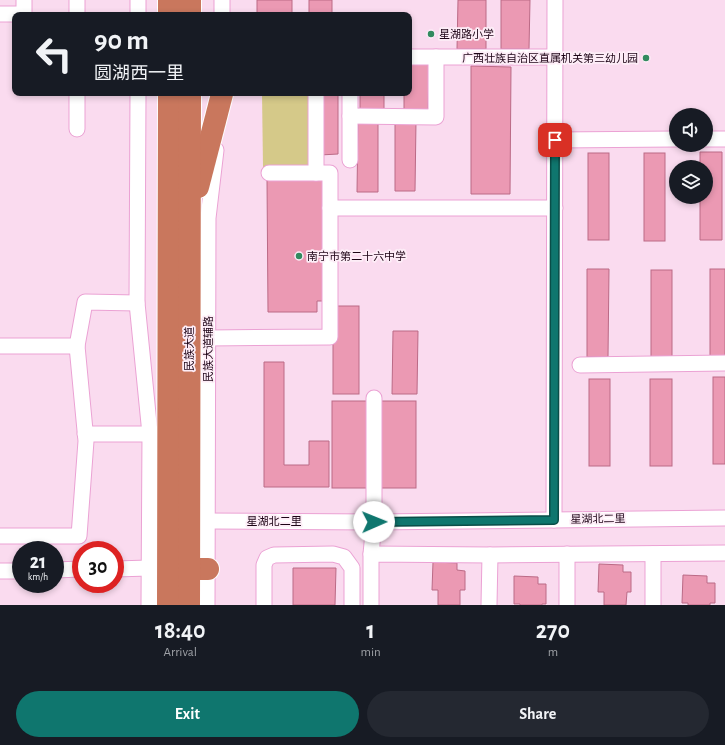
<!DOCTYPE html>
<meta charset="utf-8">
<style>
body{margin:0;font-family:"Alegreya Sans","Noto Sans SC",sans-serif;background:#242831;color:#f1f3f6;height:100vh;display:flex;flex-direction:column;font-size:15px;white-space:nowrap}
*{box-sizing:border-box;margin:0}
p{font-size:13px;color:#9ea1a6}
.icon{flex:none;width:22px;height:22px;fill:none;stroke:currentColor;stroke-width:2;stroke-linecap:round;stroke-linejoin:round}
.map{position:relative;height:605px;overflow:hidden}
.side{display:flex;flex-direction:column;background:#171b24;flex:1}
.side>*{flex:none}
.top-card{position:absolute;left:12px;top:12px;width:400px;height:84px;border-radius:8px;box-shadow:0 2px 6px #0003;background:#171b24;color:#f1f3f6;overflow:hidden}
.buttons{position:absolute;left:669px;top:108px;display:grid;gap:8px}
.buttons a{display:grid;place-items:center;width:44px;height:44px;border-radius:50%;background:#171b24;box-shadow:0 2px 6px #0003;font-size:20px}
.speed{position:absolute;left:12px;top:541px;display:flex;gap:8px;font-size:20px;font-weight:700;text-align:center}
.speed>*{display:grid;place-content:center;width:52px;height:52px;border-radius:50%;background:#171b24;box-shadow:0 2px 6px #0003;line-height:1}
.speed small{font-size:10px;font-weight:400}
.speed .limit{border:6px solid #d22;background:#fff;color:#111}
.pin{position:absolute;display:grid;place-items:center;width:34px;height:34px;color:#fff;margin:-17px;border-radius:8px;box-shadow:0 2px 6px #0006}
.me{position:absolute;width:44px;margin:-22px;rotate:89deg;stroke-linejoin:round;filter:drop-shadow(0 0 3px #0008)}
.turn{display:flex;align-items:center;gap:14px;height:84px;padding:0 16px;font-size:18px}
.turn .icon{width:52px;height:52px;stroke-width:2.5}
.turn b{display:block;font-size:28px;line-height:34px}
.eta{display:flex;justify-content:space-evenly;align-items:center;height:68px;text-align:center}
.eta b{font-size:24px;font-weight:700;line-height:28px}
.button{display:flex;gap:8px;margin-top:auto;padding:8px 16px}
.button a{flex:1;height:46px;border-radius:24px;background:#0f766e;color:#fff;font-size:16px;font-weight:700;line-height:46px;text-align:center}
.button a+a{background:#242831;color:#f1f3f6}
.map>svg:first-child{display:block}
.green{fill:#d5c989}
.building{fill:#eb99b3;stroke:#bb6a86}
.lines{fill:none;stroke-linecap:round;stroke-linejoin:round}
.minor-casing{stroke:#eba2d4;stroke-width:17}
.highway-casing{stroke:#fff;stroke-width:24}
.minor{stroke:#fff;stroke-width:15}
.highway{stroke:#c9775d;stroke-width:22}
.route-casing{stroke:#0a4d48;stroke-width:10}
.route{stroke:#0f766e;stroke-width:7}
.poi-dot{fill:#328a5f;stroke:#fdedf7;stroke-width:1.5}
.labels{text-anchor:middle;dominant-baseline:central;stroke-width:3.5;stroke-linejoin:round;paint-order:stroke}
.poi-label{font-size:11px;fill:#1d0416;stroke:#fdedf7;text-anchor:start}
.street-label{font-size:11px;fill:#1d0416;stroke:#fdedf7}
</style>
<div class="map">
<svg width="725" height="605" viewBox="0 0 725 605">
<rect width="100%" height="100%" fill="#fadbef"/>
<!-- green -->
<polygon class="green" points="262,93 313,93 313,167 263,167"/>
<!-- building -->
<g class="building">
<rect x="257" y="0" width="35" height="15"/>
<rect x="309" y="0" width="23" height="15"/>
<polygon points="458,0 486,0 486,49 457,49"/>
<polygon points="501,0 530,0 529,49 501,49"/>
<polygon points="409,63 429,64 428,110 404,110 404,93 409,93"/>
<polygon points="471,66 511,67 510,194 471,194"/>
<polygon points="319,93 338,93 338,154 320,155"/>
<rect x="360" y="93" width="24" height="17"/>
<polygon points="395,121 416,121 415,191 395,191"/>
<polygon points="358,122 378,122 378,192 357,192"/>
<polygon points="700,152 722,152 722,240 700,240 700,197 706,197 706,167 700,167"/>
<rect x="588" y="153" width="21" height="87"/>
<rect x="644" y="153" width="21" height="88"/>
<polygon points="267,179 327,179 327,301 317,301 317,312 268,312"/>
<polygon points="587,269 609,269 608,357 587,357"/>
<rect x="710" y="269" width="15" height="87"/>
<rect x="651" y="270" width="21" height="87"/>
<rect x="333" y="306" width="26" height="88"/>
<polygon points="393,331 418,331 417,394 392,394"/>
<polygon points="264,362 284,362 284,465 309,465 309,441 329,441 329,487 264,487"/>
<rect x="713" y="377" width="12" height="87"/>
<rect x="589" y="379" width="21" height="87"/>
<rect x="650" y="379" width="22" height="87"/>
<rect x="332" y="401" width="37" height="87"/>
<rect x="380" y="401" width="36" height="87"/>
<polygon points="433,562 457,563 457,570 465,571 465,590 460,590 460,605 438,605 438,590 432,590"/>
<polygon points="599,564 623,565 623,572 631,572 631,592 627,592 626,605 604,605 604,592 598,592"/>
<polygon points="293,568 336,568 335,605 293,605"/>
<polygon points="683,575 707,576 707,583 715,583 715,603 710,603 710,605 688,605 688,603 682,603"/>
<polygon points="514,576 538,577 538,584 546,584 546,604 542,604 542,605 520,605 520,604 514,604"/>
</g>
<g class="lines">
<defs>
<g id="minor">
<polyline points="77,0 77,15"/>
<polyline points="0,14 24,14 24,0"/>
<polyline points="138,15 138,0"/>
<polyline points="222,15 222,0"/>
<polyline points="409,57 555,57"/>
<polyline points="77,93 77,129"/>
<polyline points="138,93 137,303 150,434 149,605"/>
<polyline points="316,93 316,173"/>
<polyline points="350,116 436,117 436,57"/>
<polyline points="706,139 725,139"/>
<polyline points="555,140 676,139"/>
<polyline points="350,160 350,93"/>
<polyline points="269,173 330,173 330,208"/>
<polyline points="208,338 330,337 330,208 555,208"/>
<polyline points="0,346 77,346 85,302 137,303"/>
<polyline points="580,365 725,363"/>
<polyline points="85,434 158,434"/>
<polyline points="554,520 555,0"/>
<polyline points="208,521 374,522 725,518"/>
<polyline points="0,536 79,536 86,441 77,346"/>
<polyline points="371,554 374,522 374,398"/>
<polyline points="567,554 567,605"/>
<polyline points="653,554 653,605"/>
<polyline points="115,569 149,568"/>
<polyline points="55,570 81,569"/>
<polyline points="0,571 21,571"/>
<polyline points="207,605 208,218 216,150"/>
<polyline points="264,605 264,565 267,558 274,555 333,554 344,557 352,568 352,605"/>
<polyline points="371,605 371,554 490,555 725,553"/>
<polyline points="489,605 490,555"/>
</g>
<g id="highway">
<polyline points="169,15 169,0"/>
<polyline points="190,15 190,0"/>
<polyline points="198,187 222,94"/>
<polyline points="189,569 208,569"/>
<polyline points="168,605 169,93"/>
<polyline points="189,605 190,93"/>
</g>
</defs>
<!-- minor casing -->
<use href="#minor" class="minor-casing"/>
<!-- highway casing -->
<use href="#highway" class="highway-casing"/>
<!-- minor -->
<use href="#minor" class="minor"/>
<!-- highway -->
<use href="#highway" class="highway"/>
</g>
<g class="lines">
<defs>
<polyline id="route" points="374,522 554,520 555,140"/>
</defs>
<!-- route casing -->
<use href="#route" class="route-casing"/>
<!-- route -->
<use href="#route" class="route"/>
</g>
<!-- markers -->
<g class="poi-dot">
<circle cx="431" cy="34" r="4"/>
<circle cx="646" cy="58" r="4"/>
<circle cx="299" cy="256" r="4"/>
</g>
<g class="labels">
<!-- poi labels -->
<g class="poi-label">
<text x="439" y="34">星湖路小学</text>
<text x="638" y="58" text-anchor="end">广西壮族自治区直属机关第三幼儿园</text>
<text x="307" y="256">南宁市第二十六中学</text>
</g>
<!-- street labels -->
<g class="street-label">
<text transform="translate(189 349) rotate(-90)">民族大道</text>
<text transform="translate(208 349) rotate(-90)">民族大道辅路</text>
<text transform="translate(598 519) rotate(-1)">星湖北二里</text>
<text x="274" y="521">星湖北二里</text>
</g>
</g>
</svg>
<div class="buttons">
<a><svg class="icon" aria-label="sound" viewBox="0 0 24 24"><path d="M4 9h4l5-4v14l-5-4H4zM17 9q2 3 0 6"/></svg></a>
<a><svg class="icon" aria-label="layers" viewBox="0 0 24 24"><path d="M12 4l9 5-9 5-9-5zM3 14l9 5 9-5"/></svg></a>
</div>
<div class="speed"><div>21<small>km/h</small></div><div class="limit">30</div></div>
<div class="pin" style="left:555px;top:140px;background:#d93025"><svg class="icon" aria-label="arrive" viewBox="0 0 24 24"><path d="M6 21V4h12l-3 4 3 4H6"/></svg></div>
<svg class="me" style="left:374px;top:522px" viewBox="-20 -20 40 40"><circle r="19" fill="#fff"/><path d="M0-13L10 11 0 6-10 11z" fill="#0f766e"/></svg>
<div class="top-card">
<div class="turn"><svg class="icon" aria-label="left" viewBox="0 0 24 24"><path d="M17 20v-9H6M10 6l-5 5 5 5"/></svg><div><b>90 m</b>圆湖西一里</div></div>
</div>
</div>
<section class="side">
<div class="eta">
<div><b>18:40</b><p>Arrival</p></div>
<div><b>1</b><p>min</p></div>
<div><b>270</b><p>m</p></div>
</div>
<div class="button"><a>Exit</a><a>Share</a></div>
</section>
